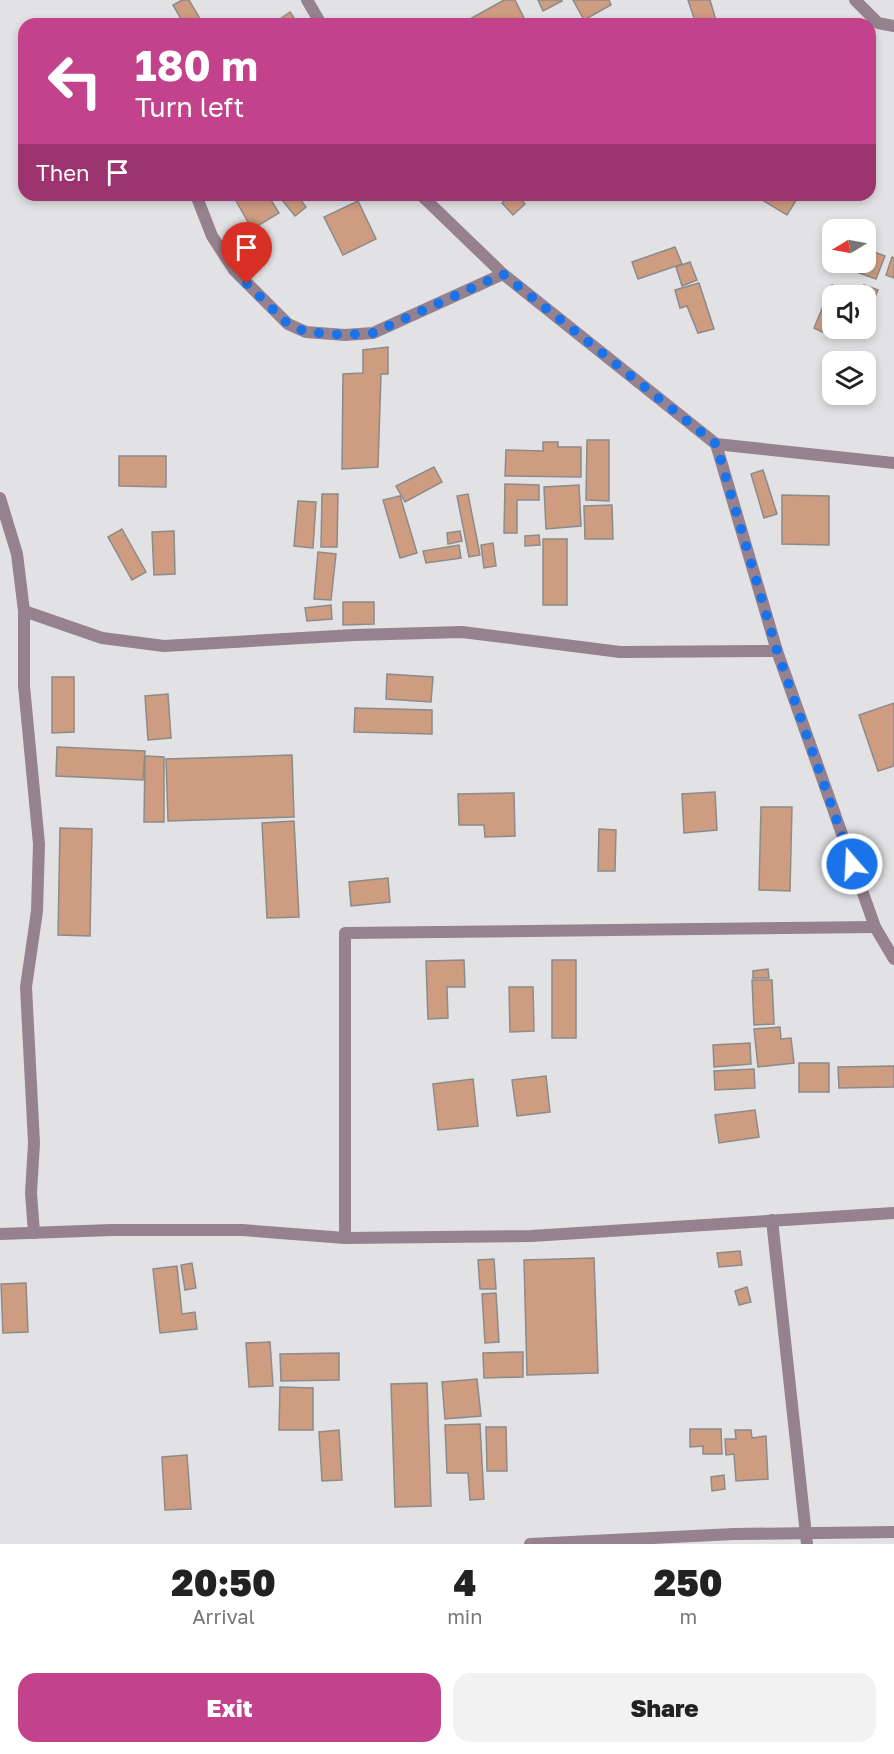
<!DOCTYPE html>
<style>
body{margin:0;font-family:"Golos Text",sans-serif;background:#f2f2f2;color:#222;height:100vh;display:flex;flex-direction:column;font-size:22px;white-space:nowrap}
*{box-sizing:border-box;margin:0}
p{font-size:20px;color:#767676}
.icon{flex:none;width:33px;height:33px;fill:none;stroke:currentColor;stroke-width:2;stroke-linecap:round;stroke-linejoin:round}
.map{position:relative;height:1544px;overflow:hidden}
.panel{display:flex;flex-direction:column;background:#fff;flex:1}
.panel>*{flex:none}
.top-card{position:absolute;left:18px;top:18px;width:858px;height:183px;border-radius:18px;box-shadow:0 3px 9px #0003;background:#c3428c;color:#fff;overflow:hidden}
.needle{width:39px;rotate:260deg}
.fabs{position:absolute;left:822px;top:219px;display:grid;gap:12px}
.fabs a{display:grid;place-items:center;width:54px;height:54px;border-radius:12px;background:#fff;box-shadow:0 3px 9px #0003;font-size:30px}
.pin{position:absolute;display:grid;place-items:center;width:51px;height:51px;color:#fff;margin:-62px -26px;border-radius:50% 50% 50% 0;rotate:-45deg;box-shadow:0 0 6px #0007}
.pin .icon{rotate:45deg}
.me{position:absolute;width:66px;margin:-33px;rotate:341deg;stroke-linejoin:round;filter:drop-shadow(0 0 4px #0008)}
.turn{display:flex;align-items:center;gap:21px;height:126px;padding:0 18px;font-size:27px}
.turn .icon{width:78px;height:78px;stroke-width:2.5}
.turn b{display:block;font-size:42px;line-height:51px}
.then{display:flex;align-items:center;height:57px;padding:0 18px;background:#0003;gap:12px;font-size:22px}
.eta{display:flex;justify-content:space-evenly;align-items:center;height:102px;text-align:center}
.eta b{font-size:36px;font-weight:800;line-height:42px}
.button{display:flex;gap:12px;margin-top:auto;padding:12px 18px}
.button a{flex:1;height:69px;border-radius:18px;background:#c3428c;color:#fff;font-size:24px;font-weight:800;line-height:69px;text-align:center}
.button a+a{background:#f2f2f2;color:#222}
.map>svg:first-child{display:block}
.building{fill:#ce9c81;stroke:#8c8b8a;stroke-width:1.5}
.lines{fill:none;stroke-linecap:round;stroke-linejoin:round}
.street{stroke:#96818f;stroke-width:12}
.route{stroke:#1a73e8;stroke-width:10;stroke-dasharray:0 18}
</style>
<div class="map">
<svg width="894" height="1544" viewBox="0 0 894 1544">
<rect width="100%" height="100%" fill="#e2e2e4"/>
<!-- building -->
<g class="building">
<polygon points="182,0 189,0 203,24 184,24 173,5"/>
<polygon points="504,0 515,0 527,24 461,24"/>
<polygon points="538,0 562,0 562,1 543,11"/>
<polygon points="573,0 609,0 611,5 584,20"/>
<polygon points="688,0 710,0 717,24 696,24"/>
<polygon points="290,12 298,24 273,24"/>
<polygon points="242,195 268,195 279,213 252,229 235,199"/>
<polygon points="278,195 297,195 306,207 295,216"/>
<polygon points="510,195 517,195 525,204 513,215 502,203"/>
<polygon points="754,195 796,195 798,197 787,215"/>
<polygon points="358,201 376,239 343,255 324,217"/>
<polygon points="675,247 682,264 638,279 632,262"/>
<polygon points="866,249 885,256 876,279 851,270 854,262 866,262"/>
<polygon points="892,257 894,258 894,278 886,275"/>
<polygon points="690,262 697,280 682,286 676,267"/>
<polygon points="699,283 714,329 698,333 687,306 680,308 675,290"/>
<polygon points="832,285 847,291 845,296 832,296 832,328 838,328 834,337 814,328"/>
<polygon points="864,285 878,290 872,305 866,302 866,296 860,296"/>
<polygon points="388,347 388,374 381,374 378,467 342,469 343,374 363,373 363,350"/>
<polygon points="587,440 609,440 609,501 586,500"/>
<polygon points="543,442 558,442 558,447 581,447 581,477 505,476 506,450 543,451"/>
<polygon points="119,456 166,456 166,487 119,486"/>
<polygon points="434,467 442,482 405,502 396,486"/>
<polygon points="763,470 777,514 764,518 751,474"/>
<polygon points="505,484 539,485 539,500 517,500 517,533 504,533"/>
<polygon points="579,485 581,526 546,529 544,487"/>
<polygon points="322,494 338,494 337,547 321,547"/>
<polygon points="468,494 480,555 469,557 457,496"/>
<polygon points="782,495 829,496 829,545 782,544"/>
<polygon points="400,496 417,553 400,558 383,500"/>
<polygon points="298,501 316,502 313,548 294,546"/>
<polygon points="612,505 613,539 585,539 584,506"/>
<polygon points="122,529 146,572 132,580 108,537"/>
<polygon points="174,531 175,574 154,575 152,532"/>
<polygon points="460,531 462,541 448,544 447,533"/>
<polygon points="539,535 540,545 525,546 525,536"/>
<rect x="543" y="539" width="24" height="66"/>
<polygon points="493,543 496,566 484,568 481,545"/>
<polygon points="459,545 461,558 426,563 423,551"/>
<polygon points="318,552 336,554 331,600 314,599"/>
<polygon points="343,602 374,602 374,624 343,625"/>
<polygon points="331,605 332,619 307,621 305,608"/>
<polygon points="387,674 433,677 431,702 386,699"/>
<polygon points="52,677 74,677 74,732 52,733"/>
<polygon points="168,694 171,738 148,740 145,696"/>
<polygon points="894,703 894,766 878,771 859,715"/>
<polygon points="355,708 432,710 432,734 354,732"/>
<polygon points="57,747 145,751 143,780 56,776"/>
<polygon points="292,755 294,817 168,821 166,759"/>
<polygon points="145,756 164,757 164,822 144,822"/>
<polygon points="715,792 717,830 684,833 682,794"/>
<polygon points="514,793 515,836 485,837 484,825 459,825 458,794"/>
<polygon points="761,807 792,807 790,891 759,890"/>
<polygon points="294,821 299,917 267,918 262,823"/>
<polygon points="60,828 92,829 90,936 58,935"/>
<polygon points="599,829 616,830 615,871 598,871"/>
<polygon points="388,878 390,902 351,906 349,882"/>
<polygon points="464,960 465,987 447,987 448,1018 428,1019 426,961"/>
<rect x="552" y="960" width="24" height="78"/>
<polygon points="768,969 769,978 753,978 753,971"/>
<polygon points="752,980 772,980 774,1024 754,1025"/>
<polygon points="509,987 533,987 534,1031 510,1032"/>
<polygon points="780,1027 781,1039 791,1038 794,1063 758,1067 754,1029"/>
<polygon points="750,1043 751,1064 714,1067 713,1045"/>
<rect x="799" y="1063" width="30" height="29"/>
<polygon points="894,1066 894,1087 839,1088 838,1067"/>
<polygon points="754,1069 755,1088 715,1090 714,1071"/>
<polygon points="546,1076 550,1112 517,1116 512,1080"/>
<polygon points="473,1079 478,1126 438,1130 433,1084"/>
<polygon points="755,1110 759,1137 719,1143 715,1115"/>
<polygon points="740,1251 742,1265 719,1267 717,1253"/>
<polygon points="594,1258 598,1373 527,1375 524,1260"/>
<polygon points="494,1259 496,1289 480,1289 478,1260"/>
<polygon points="192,1263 196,1288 185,1290 181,1265"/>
<polygon points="177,1266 182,1314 195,1312 197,1329 160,1333 153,1269"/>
<polygon points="26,1283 28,1332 3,1333 1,1284"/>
<polygon points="747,1287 751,1302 739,1305 735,1291"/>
<polygon points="496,1293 499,1342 485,1343 482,1294"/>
<polygon points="270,1342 273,1386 249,1387 246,1343"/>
<polygon points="523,1352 523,1377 484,1378 483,1353"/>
<polygon points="339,1353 339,1380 281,1381 280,1354"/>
<polygon points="477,1379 481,1416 445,1419 442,1382"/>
<polygon points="427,1383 431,1506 395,1507 391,1384"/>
<polygon points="280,1387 313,1388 313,1430 279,1430"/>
<polygon points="480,1424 484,1499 470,1500 468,1473 447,1473 445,1425"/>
<polygon points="486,1427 506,1427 507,1471 487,1471"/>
<polygon points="690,1429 721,1429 722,1454 703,1454 703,1446 690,1447"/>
<polygon points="339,1430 342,1480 322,1481 319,1432"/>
<polygon points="735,1430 751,1430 752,1438 766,1436 768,1479 736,1481 734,1454 726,1455 725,1439 736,1439"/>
<polygon points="187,1455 191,1509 165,1510 162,1457"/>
<polygon points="724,1475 725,1489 712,1491 711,1477"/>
</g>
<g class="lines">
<!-- street -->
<g class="street">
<polyline points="307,0 321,24"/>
<polyline points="855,0 878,23 894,26"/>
<polyline points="196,195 212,236 234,270 288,324 306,332 345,335 373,333 503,274"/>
<polyline points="421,195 503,274 716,444 894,463"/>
<polyline points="716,444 777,651 875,927 894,959"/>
<polyline points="0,498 17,554 24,611 24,686 39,844 37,911 26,987 34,1143 31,1193 34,1233"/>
<polyline points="24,611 102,638 164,646 354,635 462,632 620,652 777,651"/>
<polyline points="772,1220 807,1544"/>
<polyline points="0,1234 112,1230 242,1230 345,1238 531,1236 894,1213"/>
<polyline points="345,1238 345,933 875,927"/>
<polyline points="530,1544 734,1534 894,1532"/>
</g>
</g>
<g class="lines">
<!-- route -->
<polyline class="route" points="247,284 288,324 306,332 345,335 373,333 503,274 716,444 777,651 852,864"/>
</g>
</svg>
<div class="fabs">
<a><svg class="needle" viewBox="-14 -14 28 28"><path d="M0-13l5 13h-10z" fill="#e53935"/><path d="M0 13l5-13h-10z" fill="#767676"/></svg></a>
<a><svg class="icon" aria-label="sound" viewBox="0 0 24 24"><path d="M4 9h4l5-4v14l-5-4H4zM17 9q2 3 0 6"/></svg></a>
<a><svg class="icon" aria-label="layers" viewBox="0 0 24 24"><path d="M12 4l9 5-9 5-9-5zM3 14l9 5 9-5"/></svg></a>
</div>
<div class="pin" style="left:247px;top:284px;background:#d93025"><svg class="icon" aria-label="arrive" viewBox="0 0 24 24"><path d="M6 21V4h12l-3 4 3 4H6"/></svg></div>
<svg class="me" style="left:852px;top:864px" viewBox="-20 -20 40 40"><circle r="17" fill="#1a73e8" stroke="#fff" stroke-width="3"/><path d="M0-11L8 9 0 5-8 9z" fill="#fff"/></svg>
<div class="top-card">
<div class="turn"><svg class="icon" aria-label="left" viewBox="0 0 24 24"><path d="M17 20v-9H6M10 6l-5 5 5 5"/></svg><div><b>180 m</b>Turn left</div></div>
<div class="then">Then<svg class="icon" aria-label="arrive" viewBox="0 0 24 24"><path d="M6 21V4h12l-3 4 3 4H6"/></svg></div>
</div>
</div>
<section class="panel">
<div class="eta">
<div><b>20:50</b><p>Arrival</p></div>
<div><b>4</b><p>min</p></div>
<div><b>250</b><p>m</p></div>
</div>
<div class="button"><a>Exit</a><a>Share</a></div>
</section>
